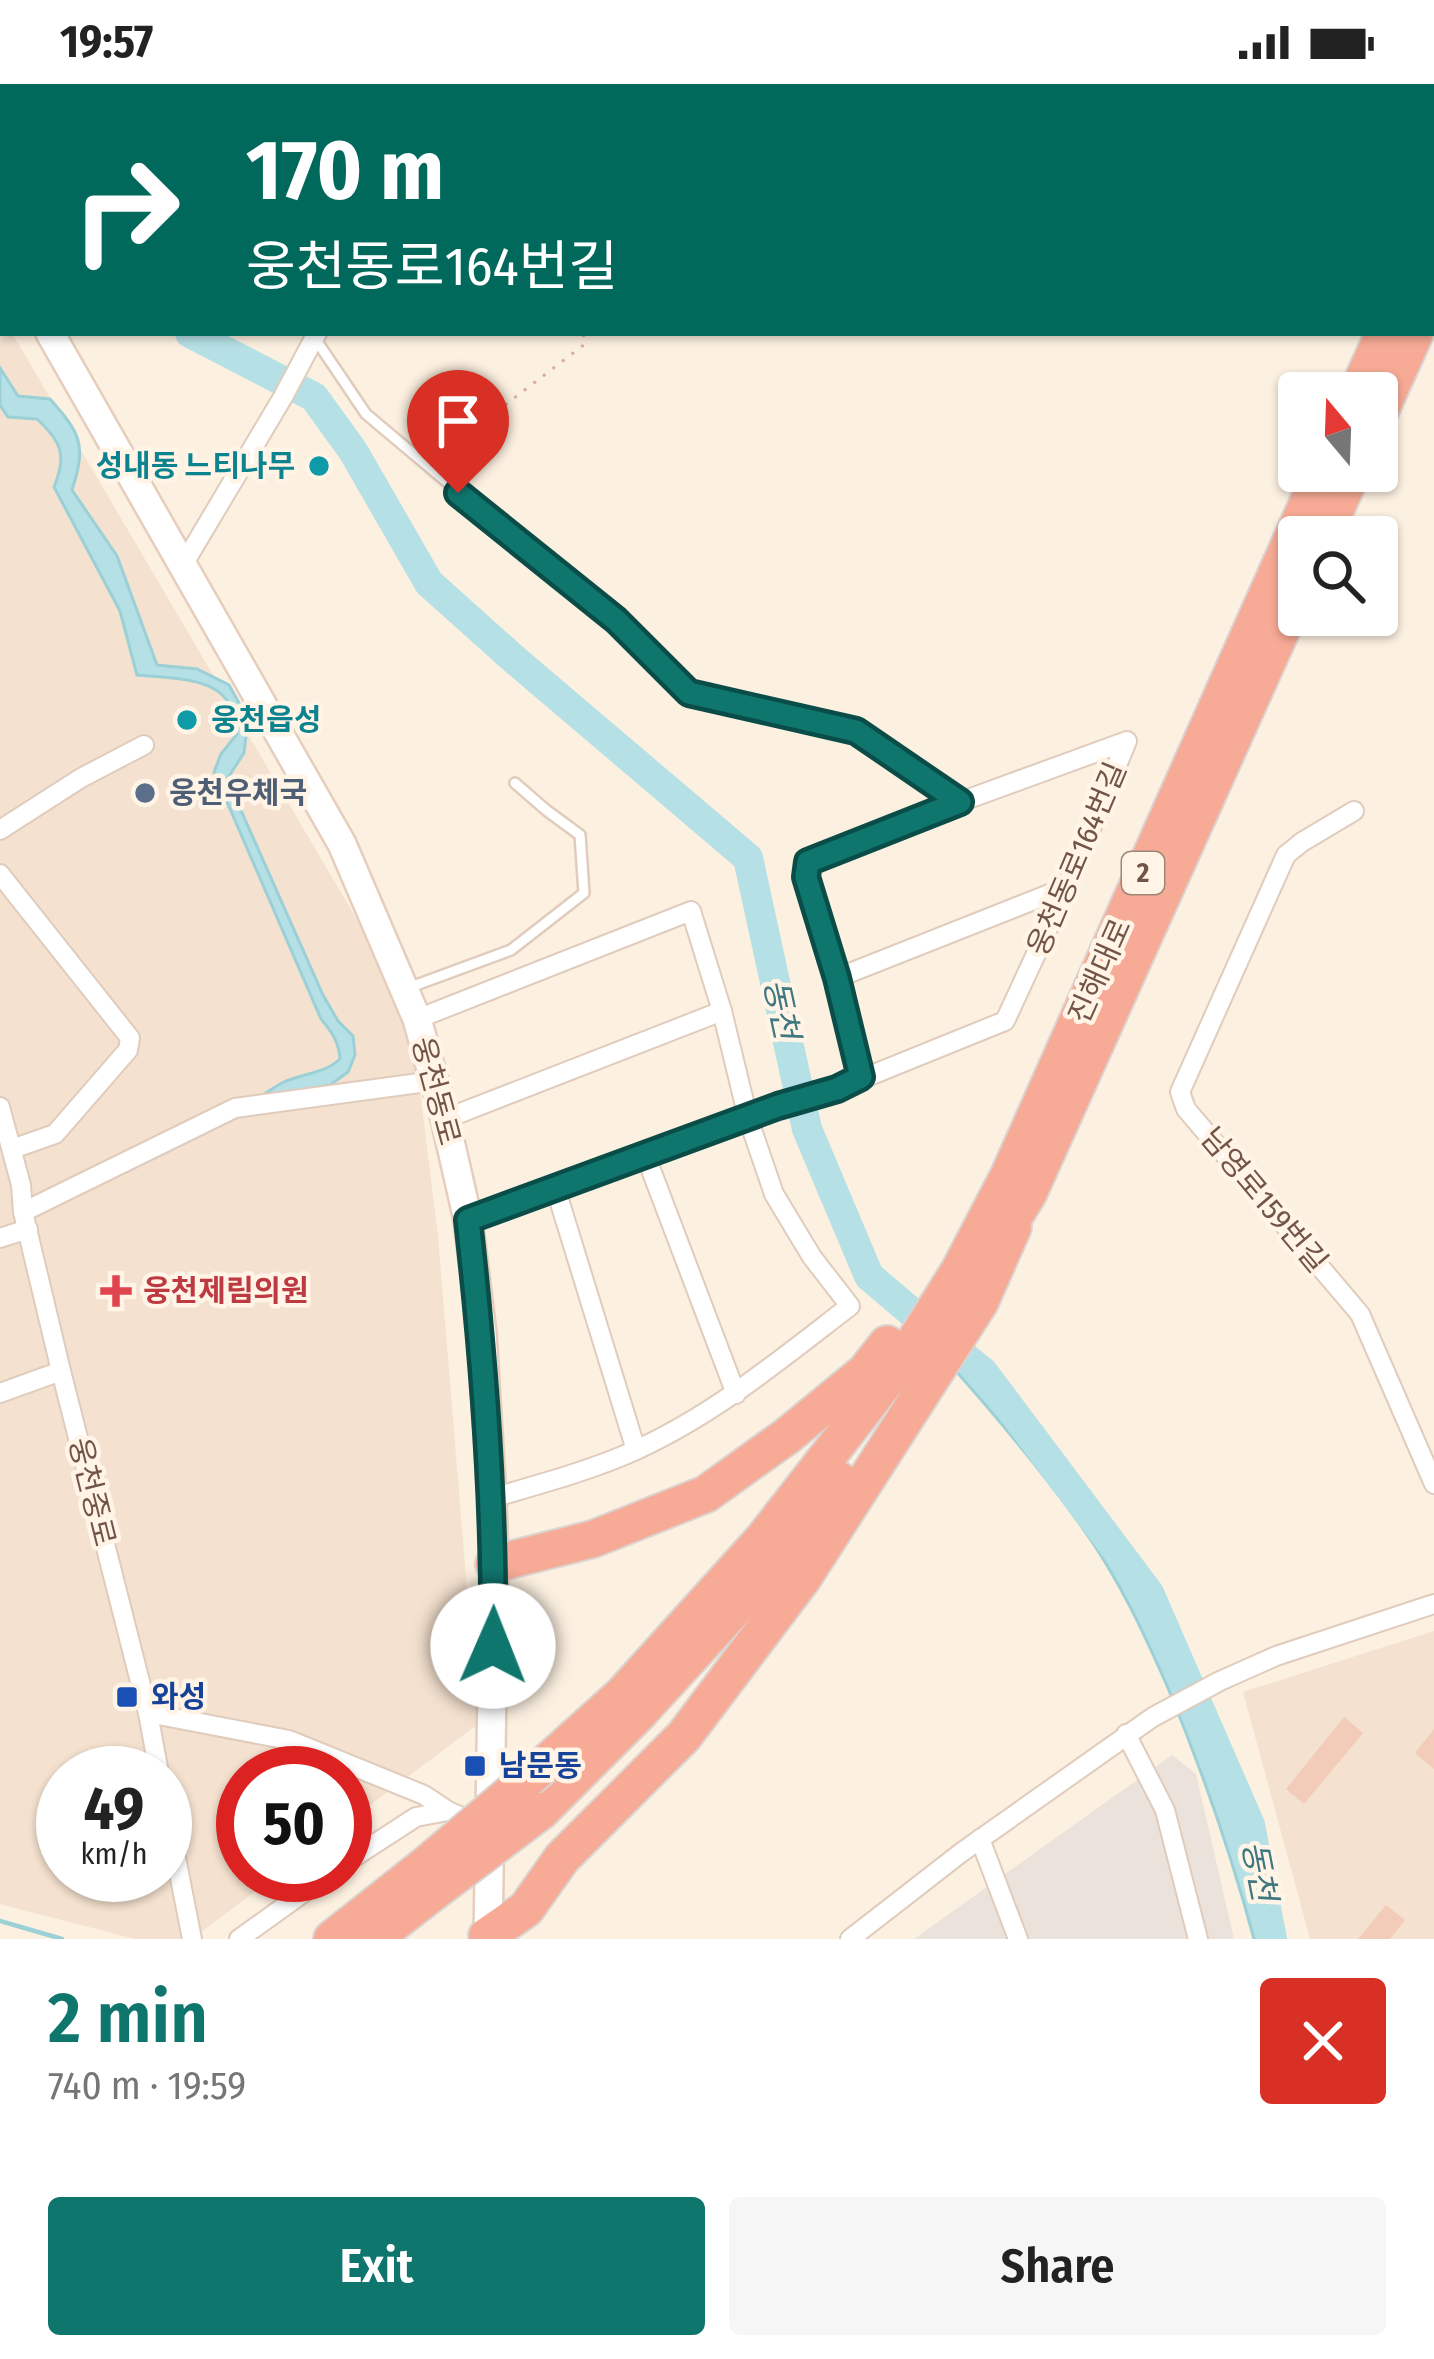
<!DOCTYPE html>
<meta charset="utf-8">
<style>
body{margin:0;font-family:"Fira Sans Condensed","Noto Sans KR",sans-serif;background:#f6f6f6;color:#222;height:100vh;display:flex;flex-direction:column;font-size:45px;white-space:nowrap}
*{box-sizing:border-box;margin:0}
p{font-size:39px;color:#767676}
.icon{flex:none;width:66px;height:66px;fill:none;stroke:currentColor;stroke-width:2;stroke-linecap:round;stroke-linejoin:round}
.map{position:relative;height:1855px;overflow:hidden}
.sheet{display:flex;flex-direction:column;background:#fff;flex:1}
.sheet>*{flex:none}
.banner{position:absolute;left:0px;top:0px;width:1434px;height:252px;box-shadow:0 3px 9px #0004;background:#00695c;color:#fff;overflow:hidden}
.needle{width:78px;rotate:341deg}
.buttons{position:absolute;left:1278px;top:288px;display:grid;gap:24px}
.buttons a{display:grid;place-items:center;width:120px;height:120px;border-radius:12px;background:#fff;box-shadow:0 3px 9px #0004;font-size:60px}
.speed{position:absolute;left:36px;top:1662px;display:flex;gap:24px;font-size:60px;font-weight:700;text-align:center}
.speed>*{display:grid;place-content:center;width:156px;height:156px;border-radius:50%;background:#fff;box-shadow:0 3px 9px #0004;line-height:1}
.speed small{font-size:30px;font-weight:400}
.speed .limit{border:18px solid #d22;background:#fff;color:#111}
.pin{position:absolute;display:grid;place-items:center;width:102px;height:102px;color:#fff;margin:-123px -51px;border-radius:50% 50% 50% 0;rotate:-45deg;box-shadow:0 0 12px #0007}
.pin .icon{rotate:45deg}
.me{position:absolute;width:132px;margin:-66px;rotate:1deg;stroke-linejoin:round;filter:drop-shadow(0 0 9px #0008)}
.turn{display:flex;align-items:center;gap:42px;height:252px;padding:0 48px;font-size:54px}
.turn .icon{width:156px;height:156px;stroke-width:2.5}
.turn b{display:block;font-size:84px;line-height:102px}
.round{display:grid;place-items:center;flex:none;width:126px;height:126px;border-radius:12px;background:#f6f6f6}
.headline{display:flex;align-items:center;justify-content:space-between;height:204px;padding:0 48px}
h1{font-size:72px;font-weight:600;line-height:90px;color:#0f766e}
.cta{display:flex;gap:24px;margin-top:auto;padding:24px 48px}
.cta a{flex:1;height:138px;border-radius:12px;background:#0f766e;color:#fff;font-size:48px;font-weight:600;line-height:138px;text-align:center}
.cta a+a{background:#f6f6f6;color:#222}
.status{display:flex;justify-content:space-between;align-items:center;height:84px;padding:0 60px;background:#fff;direction:ltr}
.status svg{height:33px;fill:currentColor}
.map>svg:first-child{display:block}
.residential{fill:#f4e1cf;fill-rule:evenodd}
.industrial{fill:#ebe2dc}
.water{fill:#b5e0e5;stroke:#9bd0d7;stroke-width:3}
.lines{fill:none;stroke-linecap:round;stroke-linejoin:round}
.stream{stroke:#9bd0d7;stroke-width:4.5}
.river{stroke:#b5e0e5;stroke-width:30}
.building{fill:#f2ccb8}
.lane-casing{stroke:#e0ccbc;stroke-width:14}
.street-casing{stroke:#e0ccbc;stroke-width:22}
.secondary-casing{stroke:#e7cebc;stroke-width:32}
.highway-casing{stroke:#dbd3cf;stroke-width:40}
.path{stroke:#d6b09b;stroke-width:3;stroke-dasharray:3 9;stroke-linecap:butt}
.lane{stroke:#fff;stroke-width:9}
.street{stroke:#fff;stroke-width:18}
.secondary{stroke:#fff;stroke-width:27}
.highway{stroke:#f7ab96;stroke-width:36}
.highway-bridge-casing{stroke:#dbd3cf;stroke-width:40;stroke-linecap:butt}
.highway-bridge{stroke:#f7ab96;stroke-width:36}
.route-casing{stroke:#0a4d48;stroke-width:30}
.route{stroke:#0f766e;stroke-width:21}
.culture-dot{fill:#0f9aa8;stroke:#fff4e6;stroke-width:4.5}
.service-dot{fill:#5c6f8a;stroke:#fff4e6;stroke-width:4.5}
.health-dot{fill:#e0444e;stroke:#fff4e6;stroke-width:4.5}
.transit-dot{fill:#1a4fb4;stroke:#fff4e6;stroke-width:4.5}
.labels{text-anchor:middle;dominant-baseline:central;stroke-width:9;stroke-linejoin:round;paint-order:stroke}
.shield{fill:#fff4e6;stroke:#9d8577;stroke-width:3}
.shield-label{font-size:27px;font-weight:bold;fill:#735548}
.culture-label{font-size:30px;font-weight:bold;fill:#0d838f;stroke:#fff4e6;text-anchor:end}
.service-label{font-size:30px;font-weight:bold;fill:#4e5e75;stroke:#fff4e6;text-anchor:start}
.street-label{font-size:30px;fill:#735548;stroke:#fff4e6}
.health-label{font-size:30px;font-weight:bold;fill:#be3a42;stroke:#fff4e6;text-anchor:start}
.transit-label{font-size:30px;font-weight:bold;fill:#164399;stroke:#fff4e6;text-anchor:start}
.water-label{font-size:33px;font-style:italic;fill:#3f7880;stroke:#fff4e6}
</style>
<div class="status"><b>19:57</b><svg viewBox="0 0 49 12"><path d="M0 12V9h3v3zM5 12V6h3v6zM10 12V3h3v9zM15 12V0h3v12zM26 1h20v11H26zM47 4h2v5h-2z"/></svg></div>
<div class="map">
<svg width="1434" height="1855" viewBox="0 0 1434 1855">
<rect width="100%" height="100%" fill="#fcf0e0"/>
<!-- residential -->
<g class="residential">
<path d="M 0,229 L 3,234 L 3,249 L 12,249 L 410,926 L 438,1152 L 478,1640 L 345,1740 L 345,1689 L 243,1689 L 243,1791 L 277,1791 L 192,1855 L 135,1855 L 0,1820 ZM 63,1689 L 165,1689 L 165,1791 L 63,1791 Z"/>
<polygon points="1434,1547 1434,1855 1310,1855 1243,1608"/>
</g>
<!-- industrial -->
<polygon class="industrial" points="1172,1671 1196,1690 1234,1855 914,1855"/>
<!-- water -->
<g class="water">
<path d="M 0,284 L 18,312 L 50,315 C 80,349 87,360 72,406 L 117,472 L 157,581 L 197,585 L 229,601 L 248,635 L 244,669 L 227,695 L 323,911 L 338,937 L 353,952 L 355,971 L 348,988 L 330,1001 L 258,1014 C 267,1009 275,1002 284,998 C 304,989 324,990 340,975 C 339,958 332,948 321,935 L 214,688 L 221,670 L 237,650 C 234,641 233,629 229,620 C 215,592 165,594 137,591 L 120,527 L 54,403 C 67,372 62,358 37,335 L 8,333 L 0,321 Z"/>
<path d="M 869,1192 L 983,1288 L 1149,1509 L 1250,1741 L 1284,1855 L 1254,1855 C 1231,1769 1202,1686 1168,1604 C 1144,1549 1118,1493 1082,1443 C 1018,1354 944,1272 869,1192 Z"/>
</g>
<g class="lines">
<!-- stream -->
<polyline class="stream" points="0,1837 62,1855"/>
<!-- river -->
<g class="river">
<polyline points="0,138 3,140"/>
<polyline points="190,249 314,313 353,367 429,499 515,576 748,774 807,1045 869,1192 916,1232"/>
<polyline points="962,1271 983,1288 1149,1509 1250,1741 1272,1855"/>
</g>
</g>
<!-- building -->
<g class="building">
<polygon points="1344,1633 1363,1649 1304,1720 1286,1705"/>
<polygon points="1434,1645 1434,1685 1415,1669"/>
<polygon points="1386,1821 1405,1836 1390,1855 1358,1855"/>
</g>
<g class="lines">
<defs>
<g id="lane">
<polyline points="314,253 366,330 559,492 616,536 689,609 857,647 959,717"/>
<polyline points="408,904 511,866 584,809 580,751 546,726 515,699"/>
</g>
<g id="street">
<polyline points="581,3 583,0"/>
<polyline points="183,481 283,313 317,249"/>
<polyline points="1354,727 1302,758 1286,771 1180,1008 1186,1025 1360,1230 1434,1400"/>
<polyline points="0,746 81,694 144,661"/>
<polyline points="0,790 130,954 128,966 55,1050 12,1065"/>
<polyline points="837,894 1067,803"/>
<path d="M 417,935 L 691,827 L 722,927 L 748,1034 L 774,1110 L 812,1173 L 850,1222 C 781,1275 714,1331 634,1367 C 589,1387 540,1400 492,1414"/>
<polyline points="0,1023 21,1101 23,1128 61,1287 148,1629 159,1689"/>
<polyline points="445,1035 722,927"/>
<polyline points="645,1070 736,1310"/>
<polyline points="556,1106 636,1366"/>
<polyline points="23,1128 235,1024 434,997"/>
<polyline points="468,1136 778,1022 837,1005 1005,937 1067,803 1127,657 960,718 809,778 806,792 837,894 861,993"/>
<polyline points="0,1154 28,1145"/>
<polyline points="0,1309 61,1287"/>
<polyline points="148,1629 289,1656 424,1711 448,1727 476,1739"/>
<polyline points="1126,1650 1165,1726 1198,1855"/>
<polyline points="165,1718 192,1855"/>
<polyline points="980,1755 1018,1855"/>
<polyline points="345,1779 416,1733 448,1727"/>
<polyline points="239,1855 328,1791"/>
<polyline points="850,1855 962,1768 1153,1633 1220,1597 1276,1572 1434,1520"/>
</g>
<g id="secondary">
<polyline points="251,3 255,0"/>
<polyline points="0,168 3,166"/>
<polyline points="50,249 342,760 417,935 445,1035 468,1136 482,1249 492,1414 494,1480 488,1855"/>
</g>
<g id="highway">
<polyline points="1431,149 1434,143"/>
<polyline points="1431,214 1434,207"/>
<polyline points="1357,309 1384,249"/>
<polyline points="1377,334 1415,249"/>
<polyline points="1323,453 1353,387"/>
<polyline points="997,1160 1028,1110 1299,507"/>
<polyline points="494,1480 593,1455 706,1410 787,1352 865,1288 887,1260"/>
<polyline points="543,1682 622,1611 763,1455 905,1273 959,1187 1009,1091 1322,387"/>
<polyline points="541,1727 638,1630 782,1473 839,1396"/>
<polyline points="487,1852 526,1825 562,1774 684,1652 803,1494 980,1218 1013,1143"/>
<polyline points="332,1855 422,1784"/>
<polyline points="373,1855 431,1810"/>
</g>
</defs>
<!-- lane casing -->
<use href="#lane" class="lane-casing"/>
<!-- street casing -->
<use href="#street" class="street-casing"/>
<!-- secondary casing -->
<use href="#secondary" class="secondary-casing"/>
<!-- highway casing -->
<use href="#highway" class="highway-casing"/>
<!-- path -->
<polyline class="path" points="438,372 585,260 583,249"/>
<!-- lane -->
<use href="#lane" class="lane"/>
<!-- street -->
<use href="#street" class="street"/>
<!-- secondary -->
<use href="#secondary" class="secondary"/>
<!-- highway -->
<use href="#highway" class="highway"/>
<defs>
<g id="highway-bridge">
<polyline points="422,1784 543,1682"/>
<polyline points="431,1810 541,1727"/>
</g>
</defs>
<!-- highway-bridge casing -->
<use href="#highway-bridge" class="highway-bridge-casing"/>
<!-- highway-bridge -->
<use href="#highway-bridge" class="highway-bridge"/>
</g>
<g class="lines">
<defs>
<path id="route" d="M 458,409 L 616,536 L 689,609 L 856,647 L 960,718 L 808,778 L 806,793 L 837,894 L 861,993 L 837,1005 L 778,1022 L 468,1136 C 484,1278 495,1419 493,1562"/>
</defs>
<!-- route casing -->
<use href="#route" class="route-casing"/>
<!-- route -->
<use href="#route" class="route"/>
</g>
<!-- markers -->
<g class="culture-dot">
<circle cx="319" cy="382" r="12"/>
<circle cx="187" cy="636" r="12"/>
</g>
<circle class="service-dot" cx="145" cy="709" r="12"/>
<path class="health-dot" d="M110 1189h12v12h12v12h-12v12h-12v-12h-12v-12h12z"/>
<g class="transit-dot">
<rect x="115" y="1601" width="24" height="24" rx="6"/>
<rect x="463" y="1670" width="24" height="24" rx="6"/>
</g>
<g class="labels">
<!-- shield labels -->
<rect class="shield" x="1122" y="768" width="42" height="42" rx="9"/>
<g class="shield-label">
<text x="1143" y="789">2</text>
</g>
<!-- culture labels -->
<g class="culture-label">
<text x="295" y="382">성내동 느티나무</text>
<text x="211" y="636" text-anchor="start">웅천읍성</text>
</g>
<!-- service labels -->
<g class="service-label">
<text x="169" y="709">웅천우체국</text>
</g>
<!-- street labels -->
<g class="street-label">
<text transform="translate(1077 775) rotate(-67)">웅천동로164번길</text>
<text transform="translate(1100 887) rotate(-66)">진해대로</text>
<text transform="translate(436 1007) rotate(75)">웅천동로</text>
<text transform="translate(1264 1116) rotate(50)">남영로159번길</text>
<text transform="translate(92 1408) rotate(76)">웅천중로</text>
</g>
<!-- health labels -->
<g class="health-label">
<text x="143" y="1207">웅천제림의원</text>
</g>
<!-- transit labels -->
<g class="transit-label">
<text x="151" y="1613">와성</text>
<text x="499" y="1682">남문동</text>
</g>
<!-- water labels -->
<g class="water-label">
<text transform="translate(781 925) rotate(78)">동천</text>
<text transform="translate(1259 1787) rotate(79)">동천</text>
</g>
</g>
</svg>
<div class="buttons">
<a><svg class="needle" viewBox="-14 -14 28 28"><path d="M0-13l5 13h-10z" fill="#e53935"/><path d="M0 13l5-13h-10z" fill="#767676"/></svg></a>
<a><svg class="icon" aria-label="search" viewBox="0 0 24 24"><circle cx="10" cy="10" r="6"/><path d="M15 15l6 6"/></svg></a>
</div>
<div class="speed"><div>49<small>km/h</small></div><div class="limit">50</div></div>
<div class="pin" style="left:458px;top:409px;background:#d93025"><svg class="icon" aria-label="arrive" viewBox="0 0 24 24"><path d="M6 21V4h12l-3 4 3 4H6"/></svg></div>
<svg class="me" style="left:493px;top:1562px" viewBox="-20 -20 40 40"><circle r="19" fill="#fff"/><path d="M0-13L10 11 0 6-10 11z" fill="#0f766e"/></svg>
<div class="banner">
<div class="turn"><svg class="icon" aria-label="right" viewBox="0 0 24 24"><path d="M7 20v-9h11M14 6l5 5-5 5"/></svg><div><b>170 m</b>웅천동로164번길</div></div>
</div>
</div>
<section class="sheet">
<div class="headline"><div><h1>2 min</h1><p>740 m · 19:59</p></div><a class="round" style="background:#d93025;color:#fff"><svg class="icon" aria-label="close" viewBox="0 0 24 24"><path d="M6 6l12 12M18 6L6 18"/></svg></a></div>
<div class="cta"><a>Exit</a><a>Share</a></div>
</section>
